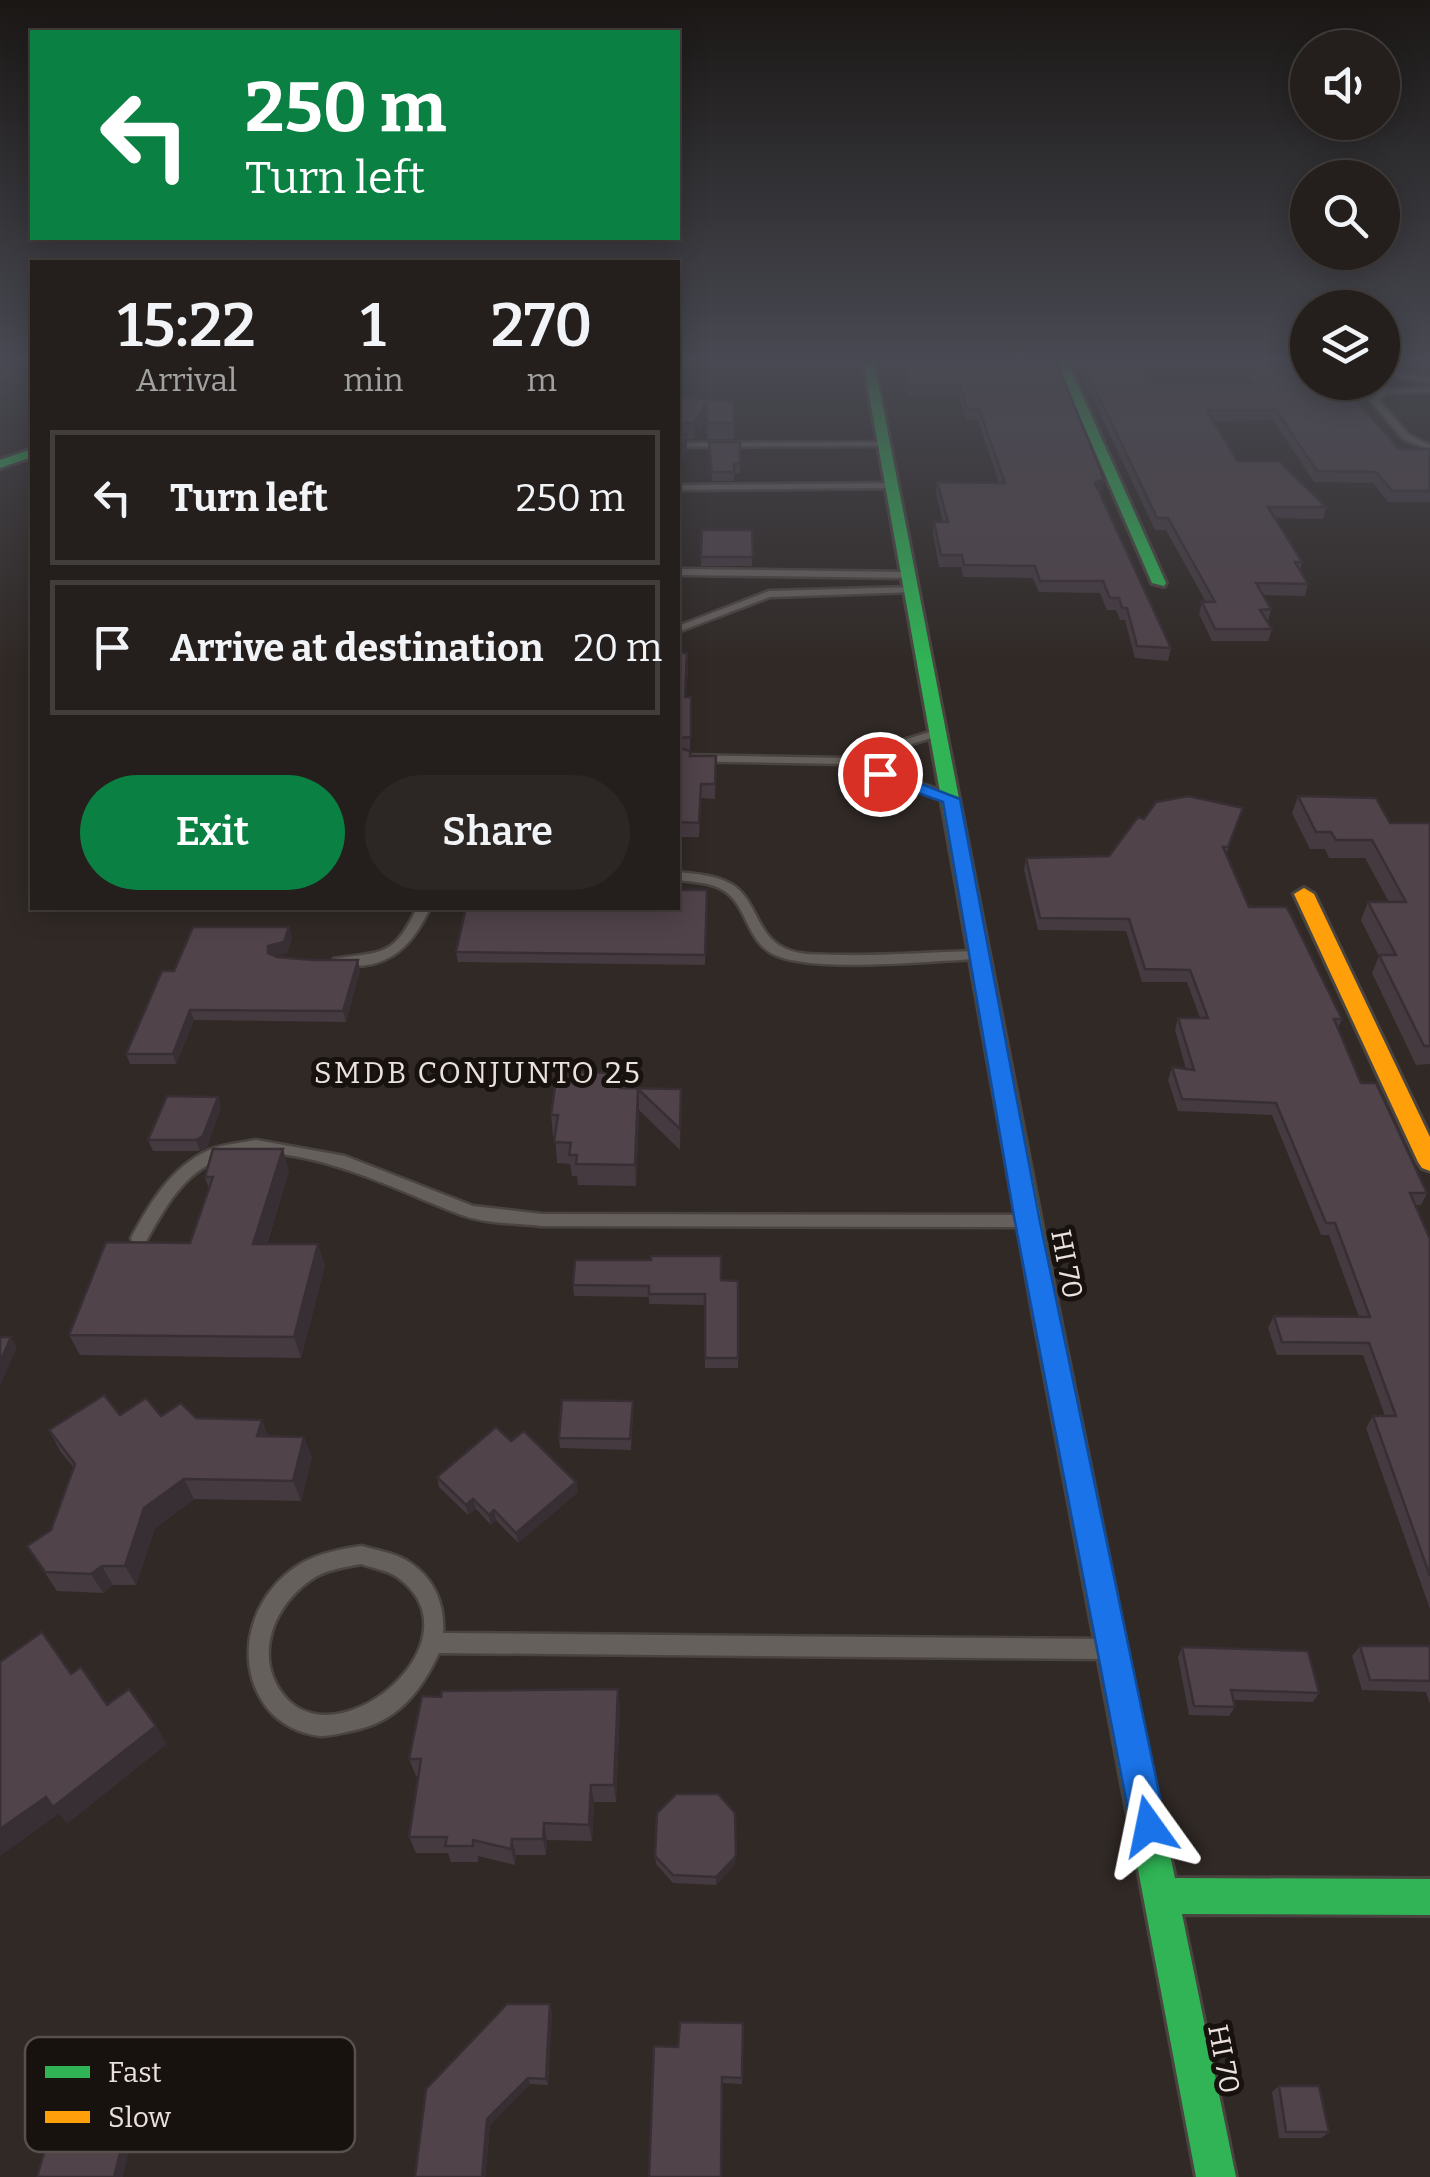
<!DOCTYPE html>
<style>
body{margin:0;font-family:Bitter,serif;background:#2c2725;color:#f1f3f6;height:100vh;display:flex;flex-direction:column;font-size:38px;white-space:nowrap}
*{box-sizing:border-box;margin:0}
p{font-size:32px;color:#a3a2a3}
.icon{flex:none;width:55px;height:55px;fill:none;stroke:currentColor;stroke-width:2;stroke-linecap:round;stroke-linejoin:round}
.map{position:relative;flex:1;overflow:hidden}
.panel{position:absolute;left:30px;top:260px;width:650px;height:650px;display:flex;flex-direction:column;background:#241f1c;border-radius:0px;box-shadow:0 5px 25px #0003,0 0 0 2px #413d3b}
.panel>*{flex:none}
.banner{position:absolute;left:30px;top:30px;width:650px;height:210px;border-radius:0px;box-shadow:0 5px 25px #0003,0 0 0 2px #413d3b;background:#0b8043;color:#fff;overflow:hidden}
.fabs{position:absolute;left:1290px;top:30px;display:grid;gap:20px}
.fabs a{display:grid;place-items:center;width:110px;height:110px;border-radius:50%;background:#241f1c;box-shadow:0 5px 25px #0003,0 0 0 2px #413d3b;font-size:50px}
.pin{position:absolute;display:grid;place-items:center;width:85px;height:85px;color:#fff;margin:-42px;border:5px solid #fff;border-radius:50%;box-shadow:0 2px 10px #0007}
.me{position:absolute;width:110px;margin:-55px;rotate:348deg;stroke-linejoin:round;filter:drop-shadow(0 0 8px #0008)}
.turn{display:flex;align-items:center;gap:35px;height:210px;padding:0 50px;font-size:45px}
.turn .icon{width:130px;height:130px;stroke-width:2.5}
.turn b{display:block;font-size:70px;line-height:85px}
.eta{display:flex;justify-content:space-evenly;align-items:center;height:170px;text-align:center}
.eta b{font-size:60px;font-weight:600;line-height:70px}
.primary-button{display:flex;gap:20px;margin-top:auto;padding:20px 50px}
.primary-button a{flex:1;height:115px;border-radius:60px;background:#0b8043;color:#fff;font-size:40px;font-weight:600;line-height:115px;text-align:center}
.primary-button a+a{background:#2c2725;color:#f1f3f6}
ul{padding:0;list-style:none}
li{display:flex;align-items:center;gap:30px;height:135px;margin:0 20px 15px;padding:0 30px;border:5px solid #413d3b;border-radius:0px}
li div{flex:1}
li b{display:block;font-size:38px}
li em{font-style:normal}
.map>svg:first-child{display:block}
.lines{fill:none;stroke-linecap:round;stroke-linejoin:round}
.lane-casing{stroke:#4a4441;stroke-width:5}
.street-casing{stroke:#4a4441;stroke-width:5}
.fast-casing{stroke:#4a4441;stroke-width:6}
.slow-casing{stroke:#4a4441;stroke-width:6}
.lane{fill:#66605d;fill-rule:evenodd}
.street{fill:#66605d;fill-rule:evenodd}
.fast{fill:#30b455;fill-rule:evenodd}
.slow{fill:#ff9f0a;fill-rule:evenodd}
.wall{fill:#453a40}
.shaded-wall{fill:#382f34}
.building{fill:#50434a;stroke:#382f34;stroke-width:2.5}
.route{fill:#1a73e8;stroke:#114b97;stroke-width:2.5}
.labels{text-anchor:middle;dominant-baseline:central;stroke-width:10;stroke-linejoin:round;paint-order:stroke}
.street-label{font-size:28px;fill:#ebe2dd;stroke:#18120f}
.neighbourhood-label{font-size:30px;letter-spacing:2.5px;fill:#ebe2dd;stroke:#18120f}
.key{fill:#18120f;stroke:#57504d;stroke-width:2.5}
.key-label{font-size:28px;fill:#ebe2dd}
</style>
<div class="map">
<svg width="1430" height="2177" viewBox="0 0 1430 2177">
<rect width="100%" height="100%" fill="#302926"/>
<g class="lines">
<defs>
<g id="lane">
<polygon points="1382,370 1430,379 1430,383 1382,374"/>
<polygon points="1430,388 1430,392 1386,393 1379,401 1409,435 1430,445 1430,450 1403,439 1371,401 1384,389"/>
<polygon points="885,442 888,442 888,446 678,447 678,443"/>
<polygon points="892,483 895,484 895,488 678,490 678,485"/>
<polygon points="678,569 908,572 913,575 908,578 678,575"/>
<polygon points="912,587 915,588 915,592 770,597 678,632 678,626 769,591"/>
<polygon points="940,729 946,732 944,734 857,761 954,795 956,798 950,802 844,764 678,761 678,755 844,758"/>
<path d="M 678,872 C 696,874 715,875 731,884 C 757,899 756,935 784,948 C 799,956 820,954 837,955 C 884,956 930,952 977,951 L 984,955 L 977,959 C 930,961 815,973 775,955 C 746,942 748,905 723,890 C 709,882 693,882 678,880 Z"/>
<path d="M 417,908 L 430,908 C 410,951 384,972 334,965 L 332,962 L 334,959 C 383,951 393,958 417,908 Z"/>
<path d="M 256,1140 L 345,1156 L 473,1206 L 541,1214 L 1023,1215 L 1029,1217 L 1031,1221 L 1029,1225 L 1023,1227 L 541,1226 C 517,1223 488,1224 465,1216 C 391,1190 258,1113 189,1179 C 170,1197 158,1220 145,1243 L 133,1243 L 131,1238 C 150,1203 171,1167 209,1150 C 223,1144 241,1143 256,1140 Z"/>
<path d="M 361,1546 C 376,1550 396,1553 409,1562 C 434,1578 445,1604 443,1633 L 1103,1639 L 1110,1642 L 1113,1649 L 1110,1656 L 1103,1659 L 439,1653 C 420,1693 397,1722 351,1731 C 341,1733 331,1736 321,1736 C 300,1734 280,1724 267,1708 C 231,1660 251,1593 302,1563 C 320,1553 341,1549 361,1546 ZM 361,1564 C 372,1568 387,1570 397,1577 C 483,1638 343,1758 287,1699 C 250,1659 274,1601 317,1576 C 330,1569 346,1567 361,1564 Z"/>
</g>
<polygon id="street" points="17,361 32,361 32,368"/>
<g id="fast">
<polygon points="863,361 874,361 1059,1313 1055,1320 1046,1324 1037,1320 1033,1313"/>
<polygon points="1056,361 1067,361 1166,583 1164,586 1152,583"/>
<polygon points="32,449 32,457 0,468 0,460"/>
<polygon points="1130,1726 1142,1730 1146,1742 1175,1878 1430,1879 1430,1915 1182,1914 1236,2177 1196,2177 1114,1742 1118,1730"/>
</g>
<g id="slow">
<polygon points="1304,888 1314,894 1430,1137 1430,1171 1422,1168 1418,1162 1294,894"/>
<polygon points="1046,1302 1055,1306 1059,1313 1146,1742 1142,1754 1130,1758 1118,1754 1114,1742 1033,1313 1037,1306"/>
</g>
</defs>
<!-- lane casing -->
<use href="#lane" class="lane-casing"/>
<!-- street casing -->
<use href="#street" class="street-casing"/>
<!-- fast casing -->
<use href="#fast" class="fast-casing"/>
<!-- slow casing -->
<use href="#slow" class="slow-casing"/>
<!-- lane -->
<use href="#lane" class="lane"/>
<!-- street -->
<use href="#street" class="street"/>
<!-- fast -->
<use href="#fast" class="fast"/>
<!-- slow -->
<use href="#slow" class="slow"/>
</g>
<!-- wall -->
<g class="wall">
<polygon points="901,361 1056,361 1104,479 1102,490 1099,491 1171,648 1168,661 1135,658 1125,620 1120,620 1116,610 1107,610 1100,593 1039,592 1033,578 963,577 961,567 939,567 933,533 934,522 943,522 936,493 937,482 999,483 978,420 966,420 959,396 907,396 901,367"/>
<polygon points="1075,361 1139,361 1153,382 1253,384 1239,361 1308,361 1399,449 1430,449 1430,502 1388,502 1373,483 1314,482 1273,420 1213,421 1237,461 1326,507 1323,519 1275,518 1302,562 1300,570 1308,584 1305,596 1263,595 1271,609 1268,622 1272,629 1268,641 1212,641 1199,614 1202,602 1206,602 1166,530 1155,530"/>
<polygon points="1413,361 1430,361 1430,376 1413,370 1415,366 1412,363"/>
<polygon points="678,397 734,401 734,439 708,439 706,419 694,439 687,440 687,451 678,467"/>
<polygon points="709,442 740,442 740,473 734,473 734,481 712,481"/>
<polygon points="702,530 752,530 752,566 701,566"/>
<polygon points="678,653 688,666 686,697 691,697 690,756 716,756 715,799 701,798 699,837 678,837"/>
<polygon points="1298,796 1390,823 1430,823 1430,1064 1416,1065 1372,973 1379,956 1361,920 1368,902 1389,902 1365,858 1329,858 1325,849 1310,849 1292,813"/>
<polygon points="1144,819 1239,820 1226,855 1249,907 1342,1019 1338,1028 1361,1083 1427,1193 1421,1205 1415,1205 1430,1239 1430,1609 1366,1428 1373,1416 1385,1416 1363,1355 1277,1355 1268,1328 1274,1316 1359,1317 1329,1235 1321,1235 1272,1115 1178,1111 1168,1080 1172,1067 1186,1069 1175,1030 1178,1018 1200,1018 1187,982 1142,982 1126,931 1038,930 1024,870 1026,858 1109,856"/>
<polygon points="707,890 705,965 458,962 456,952"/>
<polygon points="289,927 292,938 287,953 274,956 360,970 346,1022 194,1020 176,1064 130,1064 126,1054"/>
<polygon points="622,1088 681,1089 680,1150 639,1110 636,1186 578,1185 577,1176 572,1176 570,1164 557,1163 555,1136 553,1136 551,1115"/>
<polygon points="218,1097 221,1107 207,1147 200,1151 153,1151 148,1140"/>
<polygon points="289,1171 267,1244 325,1265 301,1358 80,1355 69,1335 190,1243 209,1189 205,1177"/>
<polygon points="721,1280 738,1281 738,1368 705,1368 705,1305 649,1304 649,1297 574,1296 573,1285"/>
<polygon points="633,1411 631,1450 560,1448 559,1438"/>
<polygon points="120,1415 262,1420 268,1436 312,1457 301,1501 194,1499 155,1528 136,1585 113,1585 103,1593 57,1591 27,1546 51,1530 74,1468 60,1451 49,1430"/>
<polygon points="511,1441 576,1482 578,1492 518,1543 496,1520 491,1525 476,1509 468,1515 439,1487 437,1477"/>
<polygon points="1360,1646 1430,1646 1430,1704 1426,1692 1362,1690 1352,1656"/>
<polygon points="1182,1647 1319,1693 1313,1702 1233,1700 1235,1707 1229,1716 1189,1715 1178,1657"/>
<polygon points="620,1707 616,1802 594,1802 592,1841 547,1840 546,1855 516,1855 515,1865 478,1856 478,1862 451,1862 448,1853 416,1853 409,1837 418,1776 416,1776 409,1759"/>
<polygon points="655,1856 735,1864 716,1885 673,1883 656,1864"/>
<polygon points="552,2011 548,2085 530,2084 490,2125 485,2177 415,2177"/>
<polygon points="743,2023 742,2084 722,2083 678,2047"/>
<polygon points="1279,2086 1329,2132 1321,2138 1279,2138 1272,2092"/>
</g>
<!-- shaded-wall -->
<g class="shaded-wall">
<polygon points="21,361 26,361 28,370 15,392 0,397 0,381"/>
<polygon points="706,403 706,419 694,439 694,423"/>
<polygon points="687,435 687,451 678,467 678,450"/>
<polygon points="1104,479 1102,490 1093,494 1095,483"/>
<polygon points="289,927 292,938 287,953 271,957 268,953 268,946"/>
<polygon points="358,960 360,970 346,1022 343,1011"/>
<polygon points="190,1010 194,1020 176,1064 173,1054"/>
<polygon points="638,1089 639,1110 636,1186 635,1165"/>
<polygon points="218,1097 221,1107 207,1147 200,1151 196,1140"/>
<polygon points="283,1149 289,1171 260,1265 253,1244"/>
<polygon points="318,1244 325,1265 301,1358 294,1337"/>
<polygon points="11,1337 17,1348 0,1386 0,1362"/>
<polygon points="262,1420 270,1440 257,1436"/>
<polygon points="304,1437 312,1457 301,1501 293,1481"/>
<polygon points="184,1479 194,1499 155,1528 136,1585 125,1566 144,1508"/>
<polygon points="576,1482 578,1492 518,1543 516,1533"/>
<polygon points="473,1499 476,1509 468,1515 466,1505"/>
<polygon points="494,1510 496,1520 491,1525 489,1515"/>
<polygon points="102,1566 113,1585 103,1593 91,1574"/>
<polygon points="618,1689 620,1707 616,1802 614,1785"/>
<polygon points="156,1726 167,1744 67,1824 59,1814 0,1856 0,1829 46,1797"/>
<polygon points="591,1785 594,1802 592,1841 589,1825"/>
<polygon points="544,1823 547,1840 546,1855 543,1839"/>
<polygon points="512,1839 516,1855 515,1865 511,1849"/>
<polygon points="736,1856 735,1864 716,1885 716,1877"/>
<polygon points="550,2004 552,2011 548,2085 546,2079"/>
<polygon points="528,2078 530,2084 490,2125 485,2177 482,2177 487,2119"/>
<polygon points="123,2141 130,2146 123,2177 114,2177"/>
</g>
<!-- building -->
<g class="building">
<polygon points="0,361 21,361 10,378 0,381"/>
<polygon points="903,361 1056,361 1104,479 1095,483 1171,648 1137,646 1127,608 1122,608 1119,598 1110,598 1103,581 1040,581 1035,566 964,565 962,555 941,555 934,522 948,522 937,482 1005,483 979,409 967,409 960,386 908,386"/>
<polygon points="1082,361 1139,361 1153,382 1267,384 1256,374 1248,361 1308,361 1308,382 1332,382 1335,386 1344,386 1399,449 1430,449 1430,491 1392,491 1376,472 1317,471 1276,410 1207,410 1237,461 1279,461 1326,507 1268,507 1302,562 1295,562 1308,584 1256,583 1271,609 1260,610 1272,629 1215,629 1202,602 1215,602 1168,518 1157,518"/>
<polygon points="678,397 734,401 734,423 708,423 706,403 694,423 678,424"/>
<polygon points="678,434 687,435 678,450"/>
<polygon points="709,442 740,442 740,464 734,464 734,472 712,472"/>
<polygon points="702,530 752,530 753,557 701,557"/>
<polygon points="678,653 687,653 685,697 691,697 691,737 678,738"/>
<polygon points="678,748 690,751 690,756 716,756 715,784 701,784 699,823 678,822"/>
<polygon points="1188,796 1243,808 1228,847 1223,847 1249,907 1286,907 1290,913 1342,1019 1334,1019 1361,1083 1376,1083 1427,1193 1410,1193 1430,1239 1430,1576 1373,1416 1396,1416 1369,1343 1282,1342 1274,1316 1370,1317 1335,1223 1326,1223 1276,1103 1182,1099 1172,1067 1194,1070 1178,1018 1208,1018 1190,970 1145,969 1129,919 1040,918 1026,858 1109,856 1138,817 1144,819 1156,802"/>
<polygon points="1298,796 1376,798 1390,823 1430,823 1430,1046 1424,1046 1379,955 1396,955 1368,902 1406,902 1372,840 1336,840 1331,832 1316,832"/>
<polygon points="678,890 707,890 705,955 456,952 466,908 678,908"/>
<polygon points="193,927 289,927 284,942 268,946 268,953 277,957 313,960 358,960 343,1011 190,1010 173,1054 126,1054 162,971 174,971"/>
<polygon points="557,1072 621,1073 620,1088 681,1089 680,1129 638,1089 635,1165 576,1164 577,1155 569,1155 571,1143 554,1142 558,1115 551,1115"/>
<polygon points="167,1096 218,1097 203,1136 196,1140 148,1140"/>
<polygon points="213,1149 283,1149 253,1244 318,1244 294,1337 69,1335 106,1242 190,1243 213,1177 205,1177"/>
<polygon points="651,1256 721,1256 721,1280 738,1281 738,1358 705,1358 705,1294 649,1294 649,1286 573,1285 575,1260 651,1260"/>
<polygon points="0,1337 11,1337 0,1362"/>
<polygon points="104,1395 120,1415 146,1398 161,1416 181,1403 196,1418 262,1420 257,1436 304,1437 293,1481 184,1479 144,1508 125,1566 102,1566 91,1574 45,1572 27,1546 51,1530 75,1464 49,1430"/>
<polygon points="562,1400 633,1401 630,1439 559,1438"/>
<polygon points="496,1427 511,1441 524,1431 576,1482 516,1533 494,1510 489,1515 473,1499 466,1505 437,1477"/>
<polygon points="42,1632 71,1674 81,1667 107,1705 129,1689 156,1726 53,1807 46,1797 0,1829 0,1662"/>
<polygon points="1360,1646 1430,1646 1430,1681 1370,1680"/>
<polygon points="1182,1647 1308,1651 1319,1693 1231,1690 1235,1707 1194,1706"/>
<polygon points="618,1689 614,1785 591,1785 589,1825 544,1823 543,1839 512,1839 511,1849 473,1840 473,1846 445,1846 447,1837 409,1837 421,1759 409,1759 422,1696 441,1697 442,1691"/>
<polygon points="676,1794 718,1794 735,1813 736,1856 716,1877 673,1875 655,1856 657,1813"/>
<polygon points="507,2004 550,2004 546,2079 528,2078 487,2119 482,2177 415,2177 426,2089"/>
<polygon points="680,2022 743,2023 742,2078 722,2077 721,2177 649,2177 654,2046 678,2047"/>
<polygon points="1279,2086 1319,2086 1329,2132 1286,2132"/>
<polygon points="48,2139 123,2141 114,2177 37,2177"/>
</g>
<!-- sky -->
<linearGradient id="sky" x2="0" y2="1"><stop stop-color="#1a1715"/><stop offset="0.54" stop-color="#484952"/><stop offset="1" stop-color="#484952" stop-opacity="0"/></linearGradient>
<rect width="1430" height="666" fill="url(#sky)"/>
<!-- route -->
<polygon class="route" points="880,768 960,799 1040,1222 1166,1826 1161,1838 1149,1843 1137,1838 1131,1826 1015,1222 943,802 874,777 872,774"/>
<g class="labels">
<!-- street labels -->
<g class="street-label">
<text transform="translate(1067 1264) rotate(79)">HI 70</text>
<text transform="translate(1224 2059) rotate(79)">HI 70</text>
</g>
<!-- neighbourhood labels -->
<g class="neighbourhood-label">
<text x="478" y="1073">SMDB CONJUNTO 25</text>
</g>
</g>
<!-- legend -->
<rect x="25" y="2037" width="330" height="115" rx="15" class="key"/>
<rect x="45" y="2066" width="45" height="12" fill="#30b455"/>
<rect x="45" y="2111" width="45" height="12" fill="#ff9f0a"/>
<g class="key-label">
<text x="108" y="2082">Fast</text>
<text x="108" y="2127">Slow</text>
</g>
</svg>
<div class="fabs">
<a><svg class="icon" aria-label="sound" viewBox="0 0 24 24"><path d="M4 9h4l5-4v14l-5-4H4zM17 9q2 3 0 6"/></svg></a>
<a><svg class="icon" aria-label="search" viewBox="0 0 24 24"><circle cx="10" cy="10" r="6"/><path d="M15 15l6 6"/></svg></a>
<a><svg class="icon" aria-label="layers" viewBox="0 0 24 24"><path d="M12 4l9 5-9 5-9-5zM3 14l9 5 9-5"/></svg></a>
</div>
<div class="pin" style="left:880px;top:774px;background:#d93025"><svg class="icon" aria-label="arrive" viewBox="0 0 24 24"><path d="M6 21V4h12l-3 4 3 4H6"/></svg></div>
<svg class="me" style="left:1149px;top:1826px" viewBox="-20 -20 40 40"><path d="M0-17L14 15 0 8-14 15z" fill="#1a73e8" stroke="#fff" stroke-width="4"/></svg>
<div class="banner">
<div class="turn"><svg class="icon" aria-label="left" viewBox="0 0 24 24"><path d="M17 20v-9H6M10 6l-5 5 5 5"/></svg><div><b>250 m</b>Turn left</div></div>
</div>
<section class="panel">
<div class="eta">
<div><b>15:22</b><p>Arrival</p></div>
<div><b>1</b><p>min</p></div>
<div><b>270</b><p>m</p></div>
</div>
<ul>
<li><svg class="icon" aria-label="left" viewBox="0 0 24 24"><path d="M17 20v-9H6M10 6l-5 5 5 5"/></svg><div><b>Turn left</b></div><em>250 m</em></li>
<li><svg class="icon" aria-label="arrive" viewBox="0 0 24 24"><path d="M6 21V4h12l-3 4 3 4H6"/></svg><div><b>Arrive at destination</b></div><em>20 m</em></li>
</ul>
<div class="primary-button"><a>Exit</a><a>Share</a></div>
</section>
</div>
